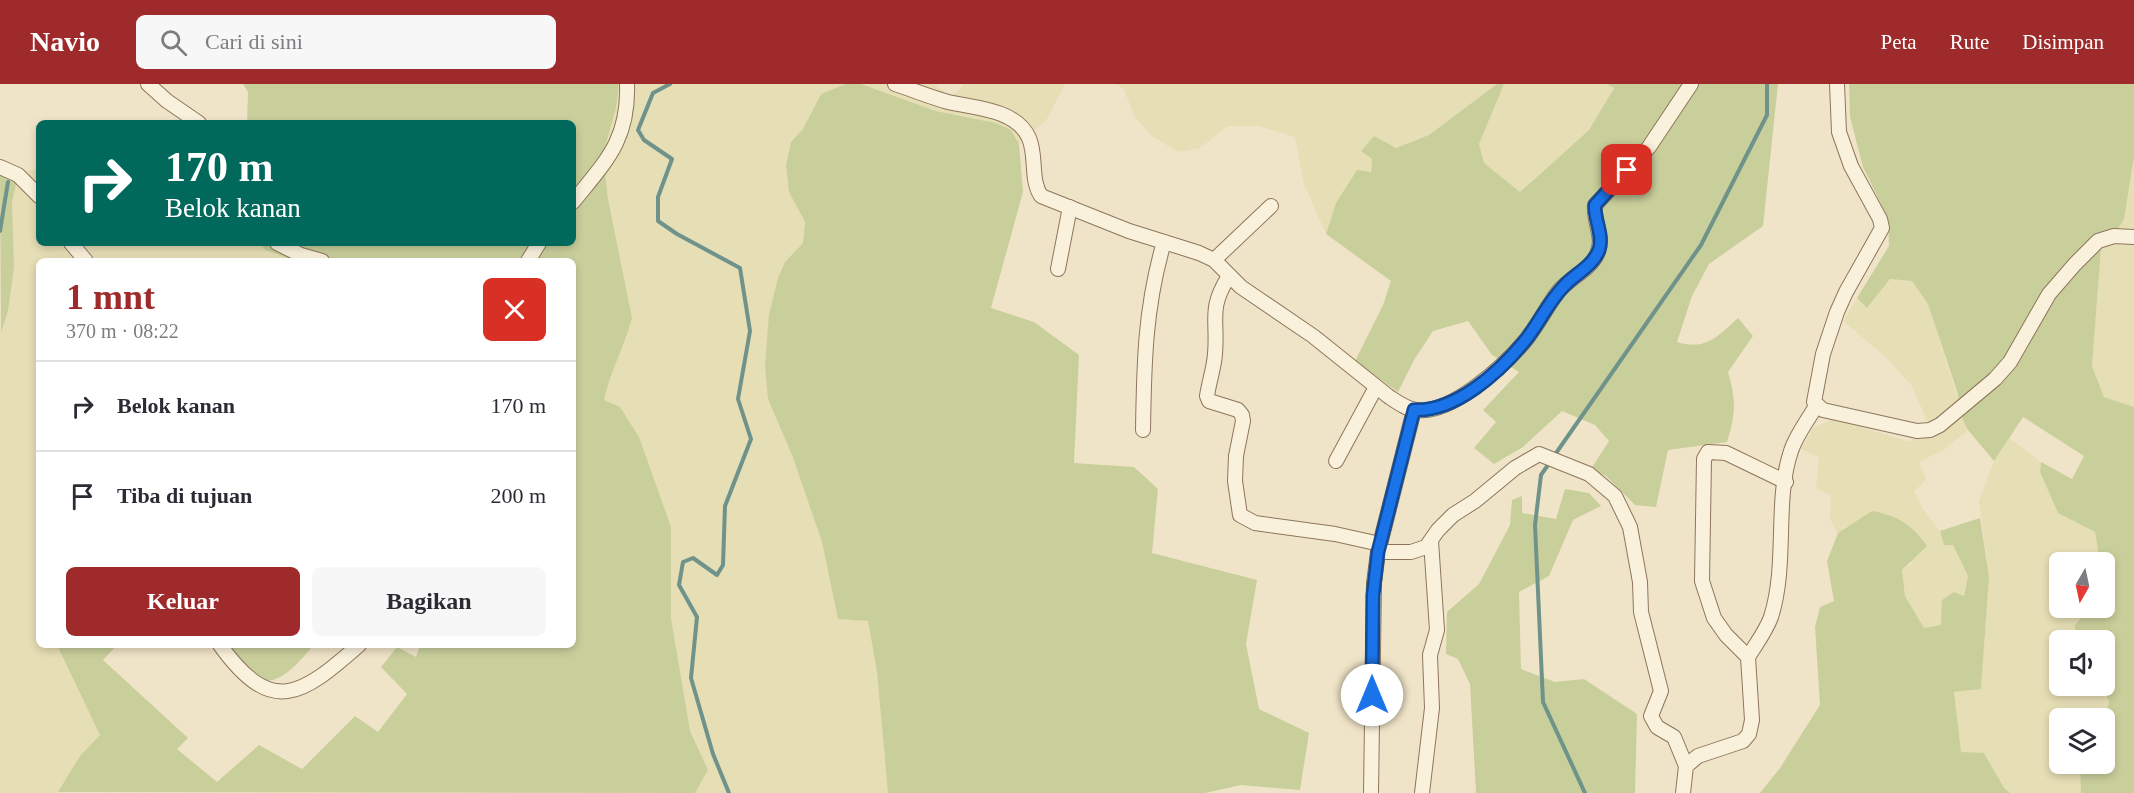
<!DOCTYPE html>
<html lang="id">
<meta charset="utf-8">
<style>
body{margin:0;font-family:Georgia,serif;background:#f7f7f7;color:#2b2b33;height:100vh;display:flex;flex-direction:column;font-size:22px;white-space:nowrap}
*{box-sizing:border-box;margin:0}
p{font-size:20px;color:#7c7c81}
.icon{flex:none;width:33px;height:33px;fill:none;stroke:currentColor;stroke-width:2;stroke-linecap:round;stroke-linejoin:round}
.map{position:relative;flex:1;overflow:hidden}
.panel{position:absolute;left:36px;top:174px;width:540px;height:390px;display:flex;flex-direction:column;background:#fff;border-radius:9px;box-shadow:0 3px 9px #0003}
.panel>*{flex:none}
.banner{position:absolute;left:36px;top:36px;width:540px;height:126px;border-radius:9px;box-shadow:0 3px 9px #0003;background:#00695c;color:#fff;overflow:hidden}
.needle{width:39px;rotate:189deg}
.buttons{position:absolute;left:2049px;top:468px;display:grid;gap:12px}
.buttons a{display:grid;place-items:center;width:66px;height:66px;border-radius:9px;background:#fff;box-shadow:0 3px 9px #0003;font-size:30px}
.pin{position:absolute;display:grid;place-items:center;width:51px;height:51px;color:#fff;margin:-26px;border-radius:12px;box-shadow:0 3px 9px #0006}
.me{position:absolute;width:66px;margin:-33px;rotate:0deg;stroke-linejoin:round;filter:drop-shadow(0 0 4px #0008)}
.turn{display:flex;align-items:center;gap:21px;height:126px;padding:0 30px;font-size:27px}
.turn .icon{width:78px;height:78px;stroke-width:2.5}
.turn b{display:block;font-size:42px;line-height:51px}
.round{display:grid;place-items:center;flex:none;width:63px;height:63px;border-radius:9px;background:#f7f7f7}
.overview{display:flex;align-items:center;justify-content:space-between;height:102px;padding:0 30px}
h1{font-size:36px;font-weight:700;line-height:45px;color:#9e2a2b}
.cta{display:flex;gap:12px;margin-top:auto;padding:12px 30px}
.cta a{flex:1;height:69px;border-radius:9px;background:#9e2a2b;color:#fff;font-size:24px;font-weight:700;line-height:69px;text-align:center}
.cta a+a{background:#f7f7f7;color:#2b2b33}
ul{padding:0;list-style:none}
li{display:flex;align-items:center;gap:18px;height:90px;padding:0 30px;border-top:2px solid #e1e1e2}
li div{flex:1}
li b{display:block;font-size:22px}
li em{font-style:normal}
header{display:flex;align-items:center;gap:36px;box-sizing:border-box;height:84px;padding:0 30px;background:#9e2a2b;color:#fff}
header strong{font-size:28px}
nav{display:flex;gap:33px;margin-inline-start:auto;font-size:21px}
.search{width:420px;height:54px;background:#f7f7f7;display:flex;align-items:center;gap:15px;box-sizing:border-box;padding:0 21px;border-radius:9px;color:#7c7c81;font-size:22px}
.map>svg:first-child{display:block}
.farmland{fill:#e6deb5}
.green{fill:#c9cf9b}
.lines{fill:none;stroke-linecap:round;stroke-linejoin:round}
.stream{stroke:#6f938a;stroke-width:4}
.minor-casing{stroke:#8d765c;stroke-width:16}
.minor{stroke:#faf1dc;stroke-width:14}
.route-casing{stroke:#114b97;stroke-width:15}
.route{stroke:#1a73e8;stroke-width:10}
</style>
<header>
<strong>Navio</strong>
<div class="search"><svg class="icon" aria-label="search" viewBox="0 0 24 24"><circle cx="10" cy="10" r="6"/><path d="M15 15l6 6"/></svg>Cari di sini</div>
<nav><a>Peta</a><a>Rute</a><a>Disimpan</a></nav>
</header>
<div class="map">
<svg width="2134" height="709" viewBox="0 0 2134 709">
<rect width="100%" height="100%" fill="#f0e4c8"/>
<!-- farmland -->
<g class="farmland">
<polygon points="619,0 846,0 821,10 803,45 791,58 786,81 789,108 805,138 803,159 785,178 768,315 792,371 822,458 838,535 868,537 877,588 888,709 695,709 708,686 690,647 671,534 671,443 603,316 608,295 627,253 617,158 608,115 603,70 616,24"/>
<polygon points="861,0 938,0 936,2 953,12 964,0 1065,0 1047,35 1019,60 1011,46 996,39 936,27"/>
<polygon points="1116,0 1497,0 1429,51 1396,64 1374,53 1371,88 1336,119 1326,150 1304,100 1295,53 1259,42 1228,42 1200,64 1178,68 1152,52 1134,32 1124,5"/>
<polygon points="1504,0 1607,0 1614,3 1589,46 1520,108 1484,79 1479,60"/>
<polygon points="2134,72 2134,323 2104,313 2092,282 2102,151"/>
<polygon points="39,85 39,159 260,159 265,166 295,177 39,177 39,561 57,561 100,651 80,672 58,709 0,709 0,248 8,227 14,183 12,118 19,88"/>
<polygon points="1890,195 1912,197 1928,220 1968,346 1945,365 1919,378 1926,395 1914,408 1923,425 1940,447 1944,461 1953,461 1968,492 1964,513 1941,542 1924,544 1905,512 1902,486 1913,479 1847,442 1838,449 1830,435 1831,412 1816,404 1819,374 1801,365 1813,344 1834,335 1910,358 1928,339 1912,302 1886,273 1843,237 1857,214 1867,224"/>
<polygon points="2009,354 2041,378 2040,388 2058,429 2095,448 2100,478 2060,478 2060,524 2089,524 2074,541 2081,556 2060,556 2060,602 2102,602 2109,617 2106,631 2100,634 2060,634 2060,680 2080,680 2081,709 2010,709 2004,704 1984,669 1961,669 1954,608 1981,605 1989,493 1979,417 1994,377"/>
</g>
<!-- green -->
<g class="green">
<path d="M 243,0 L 619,0 L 616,24 L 603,70 L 608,115 L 632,234 C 625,262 610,287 604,316 L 620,323 L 639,353 L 671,443 L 671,534 L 690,647 L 708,686 L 695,709 L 58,708 L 80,672 L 100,651 L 57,561 L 117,561 L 103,576 L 188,654 L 177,665 L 217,698 L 259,661 L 302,685 L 355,632 L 378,648 L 407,610 L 381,583 L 397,563 L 416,573 L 420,561 L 573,561 L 573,177 L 295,177 L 265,166 L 260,159 L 573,159 L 573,39 L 247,39 L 248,8 Z"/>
<polygon points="846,0 861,0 936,27 996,39 1011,46 1019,60 1023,108 991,224 1034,238 1079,271 1074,379 1134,383 1158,405 1152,469 1257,496 1246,560 1259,625 1309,649 1300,706 1241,701 1205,709 888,709 877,588 868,537 838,535 822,458 792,371 768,315 765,282 769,230 778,194 785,178 803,159 805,138 789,108 786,81 791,58 803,45 821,10"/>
<path d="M 1497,0 L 1504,0 L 1479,60 L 1484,79 L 1520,108 L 1589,46 L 1614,4 L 1607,0 L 1778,0 L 1763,142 L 1709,180 L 1692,212 L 1677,258 C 1706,267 1718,252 1738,234 L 1753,252 L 1728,288 C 1736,316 1736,330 1727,358 L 1668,366 L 1656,423 L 1635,421 L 1606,392 L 1591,385 L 1609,357 L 1595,341 L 1562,327 L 1523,363 L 1494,380 L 1474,364 L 1496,338 L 1483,326 L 1519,288 L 1492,271 L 1468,237 L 1433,247 L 1414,276 L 1398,308 L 1355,277 L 1383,221 L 1391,197 L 1326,150 L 1336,119 L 1357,86 L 1371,88 L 1372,75 L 1361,67 L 1374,52 L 1396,64 L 1429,51 Z"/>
<polygon points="1849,0 2134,0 2134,72 2124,135 2118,145 2102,151 2092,282 2104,313 2134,323 2134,709 2081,709 2080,680 2104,680 2104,634 2100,634 2106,631 2109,617 2102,602 2104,602 2104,556 2081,556 2074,542 2089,524 2104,524 2104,478 2100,478 2095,448 2058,429 2040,388 2041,378 2072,395 2084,372 2023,333 1994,377 1968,346 1963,336 1957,307 1928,220 1912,197 1890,195 1867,224 1857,214 1889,162 1888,134 1863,83 1850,33"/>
<polygon points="19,88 12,118 14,183 8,227 1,248 0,90"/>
<polygon points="1565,405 1589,409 1601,422 1573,436 1549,492 1519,508 1521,585 1555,598 1584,595 1637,630 1635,709 1476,709 1470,600 1458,575 1446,570 1447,528 1479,500 1510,441 1512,416 1522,412 1522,429 1556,435"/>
<path d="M 1872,427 C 1896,431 1913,441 1927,462 L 1902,486 L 1905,512 L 1924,544 L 1941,541 L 1942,516 L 1954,508 L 1964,512 L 1968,492 L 1953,461 L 1944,461 L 1940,447 L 1980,434 L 1989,493 L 1981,605 L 1954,608 L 1961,668 L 1984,669 L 2004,704 L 2010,709 L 1760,709 L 1780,684 L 1820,621 L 1815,543 L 1820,523 L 1834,517 L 1827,477 L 1838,449 Z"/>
<path d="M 228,561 L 314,561 C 300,576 284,599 262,597 Z"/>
</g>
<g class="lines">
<!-- stream -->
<g class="stream">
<polyline points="670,0 653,9 638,46 644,56 672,75 658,113 658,137 677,150 740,184 750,247 738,315 751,355 725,422 723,481 717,491 693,474 683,478 679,501 697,533 691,594 713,670 729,709"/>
<polyline points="0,147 8,98"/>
<polyline points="1554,372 1701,161 1767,31 1767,0"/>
<polyline points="1550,378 1541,391 1535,441 1543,618 1585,709"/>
</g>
<defs>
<g id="minor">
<polyline points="148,0 167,17 199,39"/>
<path d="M 895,0 C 913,6 930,13 948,18 C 974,24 1016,25 1029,54 C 1037,73 1030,95 1041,112 L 1129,147 L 1199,169 L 1214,176 L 1241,203 L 1313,252 L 1388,312 C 1397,318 1406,325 1416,326 C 1451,331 1504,282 1525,257 C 1537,242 1546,224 1558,208 C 1569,194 1590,186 1597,170 C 1605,154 1593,138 1595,121 L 1649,63 L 1691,0"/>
<polyline points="1837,0 1839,48 1851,82 1880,135 1882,144 1846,208 1837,228 1823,270 1814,318 1823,326 1917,347 1930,346 1940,341 1995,295 2010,278 2049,210 2075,180 2098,157 2114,152 2134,153"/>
<polyline points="0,83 18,91 39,112"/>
<path d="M 573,118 C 606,77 629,56 627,0"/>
<polyline points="71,159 86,177"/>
<polyline points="277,159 301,171 322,177"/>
<polyline points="1214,176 1271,122"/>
<polyline points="528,177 539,159"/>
<polyline points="1058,185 1070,123"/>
<path d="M 1229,192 C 1208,225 1218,235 1215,270 C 1214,284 1209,298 1207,312 L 1209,317 L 1238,326 L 1242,331 L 1243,337 L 1236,372 L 1235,397 L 1240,431 L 1255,439 L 1335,450 L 1380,460"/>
<path d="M 1143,346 C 1144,279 1145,223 1164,158"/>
<polyline points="1336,377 1376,303"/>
<polyline points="1378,468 1411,468 1426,463 1438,446 1453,431 1475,417 1515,384 1539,370 1589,390 1615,412 1630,443 1640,498 1641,528 1661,607 1651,632 1657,643 1674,653 1686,682"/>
<path d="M 220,561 C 272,633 301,612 359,561"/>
<path d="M 1748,573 C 1756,560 1766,547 1771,533 C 1788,480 1774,417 1791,367 C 1796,351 1808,336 1816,322"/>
<polyline points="1371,709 1374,499 1378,468 1414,326"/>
<polyline points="1422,709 1432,624 1430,571 1437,546 1431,457"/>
<polyline points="1683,709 1686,682 1698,672 1743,657 1749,650 1752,636 1748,573 1726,551 1714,534 1702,497 1704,375 1708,368 1726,369 1786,398"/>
</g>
</defs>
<!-- minor casing -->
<use href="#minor" class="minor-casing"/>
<!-- minor -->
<use href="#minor" class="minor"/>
</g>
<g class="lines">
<defs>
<path id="route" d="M 1372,611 L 1373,511 L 1378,468 L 1414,326 C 1456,328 1499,288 1524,258 C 1539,240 1548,218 1564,202 C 1575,190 1593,182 1599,166 C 1604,151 1594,136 1595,121 L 1627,86"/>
</defs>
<!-- route casing -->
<use href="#route" class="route-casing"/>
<!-- route -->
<use href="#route" class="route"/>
</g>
</svg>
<div class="buttons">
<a><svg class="needle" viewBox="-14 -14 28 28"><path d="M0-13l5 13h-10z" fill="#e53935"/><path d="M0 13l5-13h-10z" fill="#7c7c81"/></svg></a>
<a><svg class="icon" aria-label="sound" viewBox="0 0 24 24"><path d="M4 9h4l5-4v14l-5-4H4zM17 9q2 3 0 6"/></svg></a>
<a><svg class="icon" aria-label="layers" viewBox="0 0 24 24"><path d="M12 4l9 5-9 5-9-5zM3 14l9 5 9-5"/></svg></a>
</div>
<div class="pin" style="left:1627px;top:86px;background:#d93025"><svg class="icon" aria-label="arrive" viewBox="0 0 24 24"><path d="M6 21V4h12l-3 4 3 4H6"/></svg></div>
<svg class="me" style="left:1372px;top:611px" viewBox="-20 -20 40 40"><circle r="19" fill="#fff"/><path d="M0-13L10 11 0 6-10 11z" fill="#1a73e8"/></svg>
<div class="banner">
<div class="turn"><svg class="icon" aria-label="right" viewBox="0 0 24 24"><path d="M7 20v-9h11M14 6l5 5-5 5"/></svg><div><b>170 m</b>Belok kanan</div></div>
</div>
<section class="panel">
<div class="overview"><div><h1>1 mnt</h1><p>370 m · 08:22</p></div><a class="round" style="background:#d93025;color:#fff"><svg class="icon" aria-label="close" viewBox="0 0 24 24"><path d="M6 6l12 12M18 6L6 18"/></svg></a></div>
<ul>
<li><svg class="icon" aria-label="right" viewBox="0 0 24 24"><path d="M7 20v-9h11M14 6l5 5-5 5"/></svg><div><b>Belok kanan</b></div><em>170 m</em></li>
<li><svg class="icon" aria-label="arrive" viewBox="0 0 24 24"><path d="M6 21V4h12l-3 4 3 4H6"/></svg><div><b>Tiba di tujuan</b></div><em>200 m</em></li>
</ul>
<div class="cta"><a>Keluar</a><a>Bagikan</a></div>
</section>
</div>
